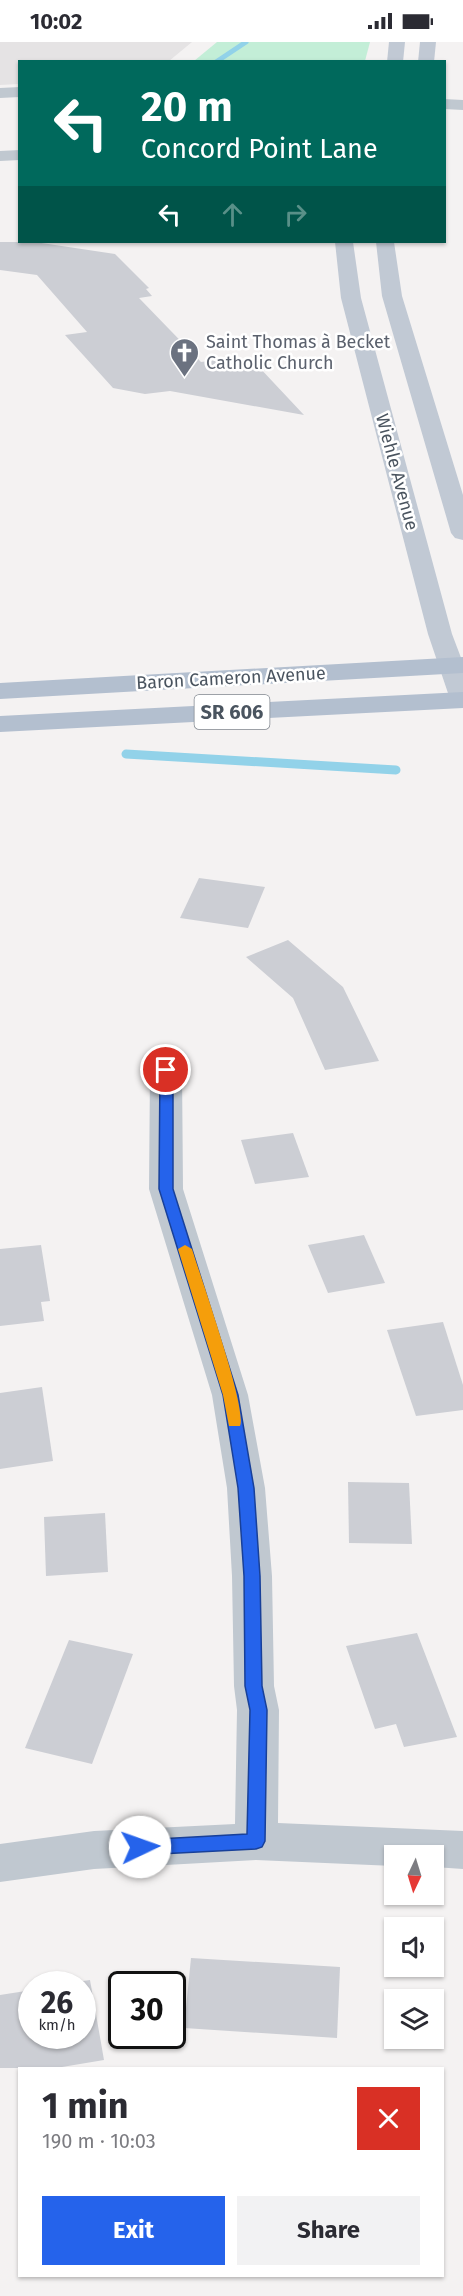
<!DOCTYPE html>
<meta charset="utf-8">
<style>
body{margin:0;font-family:"Fira Sans",sans-serif;background:#f2f2f3;color:#2b2b33;height:100vh;display:flex;flex-direction:column;font-size:22px;white-space:nowrap}
*{box-sizing:border-box;margin:0}
p{font-size:20px;color:#7c7c81}
.icon{flex:none;width:33px;height:33px;fill:none;stroke:currentColor;stroke-width:2;stroke-linecap:round;stroke-linejoin:round}
.map{position:relative;flex:1;overflow:hidden}
.panel{position:absolute;left:18px;top:2025px;width:426px;height:210px;display:flex;flex-direction:column;background:#fff;border-radius:0px;box-shadow:0 2px 4px #0004}
.panel>*{flex:none}
.banner{position:absolute;left:18px;top:18px;width:428px;height:183px;border-radius:0px;box-shadow:0 2px 4px #0004;background:#00695c;color:#fff;overflow:hidden}
.needle{width:39px;rotate:184deg}
.tools{position:absolute;left:384px;top:1803px;display:grid;gap:12px}
.tools a{display:grid;place-items:center;width:60px;height:60px;border-radius:0px;background:#fff;box-shadow:0 2px 4px #0004;font-size:30px}
.speed{position:absolute;left:18px;top:1929px;display:flex;gap:12px;font-size:30px;font-weight:700;text-align:center}
.speed>*{display:grid;place-content:center;width:78px;height:78px;border-radius:50%;background:#fff;box-shadow:0 2px 4px #0004;line-height:1}
.speed small{font-size:15px;font-weight:400}
.speed .limit{border:3px solid #111;border-radius:9px;background:#fff;color:#111}
.pin{position:absolute;display:grid;place-items:center;width:51px;height:51px;color:#fff;margin:-26px;border:3px solid #fff;border-radius:50%;box-shadow:0 2px 6px #0007}
.me{position:absolute;width:66px;margin:-33px;rotate:87deg;stroke-linejoin:round;filter:drop-shadow(0 0 4px #0008)}
.turn{display:flex;align-items:center;gap:21px;height:126px;padding:0 24px;font-size:27px}
.turn .icon{width:78px;height:78px;stroke-width:2.5}
.turn b{display:block;font-size:42px;line-height:51px}
.lanes{display:flex;align-items:center;height:57px;padding:0 24px;background:#0003;justify-content:center;gap:30px;direction:ltr}
.lanes .off{opacity:.35}
.round{display:grid;place-items:center;flex:none;width:63px;height:63px;border-radius:0px;background:#f2f2f3}
.headline{display:flex;align-items:center;justify-content:space-between;height:102px;padding:0 24px}
h1{font-size:36px;font-weight:700;line-height:45px}
.cta{display:flex;gap:12px;margin-top:auto;padding:12px 24px}
.cta a{flex:1;height:69px;border-radius:0px;background:#2563eb;color:#fff;font-size:24px;font-weight:700;line-height:69px;text-align:center}
.cta a+a{background:#f2f2f3;color:#2b2b33}
.status{display:flex;justify-content:space-between;align-items:center;height:42px;padding:0 30px;background:#fff;direction:ltr}
.status svg{height:16px;fill:currentColor}
.map>svg:first-child{display:block}
.education{fill:#e5e3e4}
.green{fill:#c3eed7}
.lines{fill:none;stroke-linecap:round;stroke-linejoin:round}
.stream-far1{stroke:#92d2e9;stroke-width:5}
.stream{stroke:#92d2e9;stroke-width:9}
.building{fill:#ccced4}
.minor{fill:#c0c8d0;fill-rule:evenodd}
.tertiary{fill:#c0c8d0;fill-rule:evenodd}
.secondary{fill:#c1c9d4;fill-rule:evenodd}
.primary{fill:#b3bfcf;fill-rule:evenodd}
.route{fill:#2563eb;stroke:#184099;stroke-width:1.5}
.slow{fill:#f59e0b}
.labels{text-anchor:middle;dominant-baseline:central;stroke-width:5;stroke-linejoin:round;paint-order:stroke}
.far-worship-label{font-size:18px;fill:#5b616d;stroke:#fff;text-anchor:start}
.far-street-label{font-size:18px;fill:#4a545f;stroke:#fff}
.shield{fill:#fff;stroke:#80878f;stroke-width:1.5}
.shield-label{font-size:20px;font-weight:bold;fill:#4a545f}
</style>
<div class="status"><b>10:02</b><svg viewBox="0 0 49 12"><path d="M0 12V9h3v3zM5 12V6h3v6zM10 12V3h3v9zM15 12V0h3v12zM26 1h20v11H26zM47 4h2v5h-2z"/></svg></div>
<div class="map">
<svg width="463" height="2254" viewBox="0 0 463 2254">
<rect width="100%" height="100%" fill="#f4f2f2"/>
<!-- education -->
<polygon class="education" points="0,0 192,0 169,19 20,20 19,42 0,43"/>
<!-- green -->
<polygon class="green" points="217,0 370,0 365,19 194,19"/>
<g class="lines">
<!-- stream-far1 -->
<polyline class="stream-far1" points="216,20 246,0"/>
<!-- stream -->
<polyline class="stream" points="126,712 396,728"/>
</g>
<!-- building -->
<g class="building">
<polygon points="0,200 35,200 115,212 149,246 146,247 152,254 139,256 201,320 225,317 258,324 304,373 170,349 145,352 113,346 65,293 87,290 37,233 0,228"/>
<polygon points="199,836 265,845 248,886 180,876"/>
<polygon points="288,898 343,945 379,1019 325,1028 293,956 246,915"/>
<polygon points="293,1091 309,1135 255,1142 241,1098"/>
<polygon points="364,1193 385,1241 328,1251 308,1203"/>
<polygon points="41,1203 50,1259 41,1260 44,1279 0,1284 0,1207"/>
<polygon points="443,1280 463,1343 463,1368 416,1374 387,1288"/>
<polygon points="42,1345 53,1419 0,1427 0,1351"/>
<polygon points="348,1440 409,1441 412,1502 349,1501"/>
<polygon points="105,1471 108,1530 46,1534 44,1475"/>
<polygon points="417,1591 457,1695 404,1705 396,1682 375,1687 346,1604"/>
<polygon points="69,1598 133,1612 92,1722 25,1706"/>
<polygon points="191,1916 340,1925 337,1996 184,1986"/>
<polygon points="90,1938 104,2018 56,2026 0,2026 0,1953 32,1948 32,1994 82,1994 82,1942 62,1942"/>
</g>
<g class="lines">
<!-- minor -->
<g class="minor">
<polygon points="20,45 20,55 0,56 0,46"/>
<polygon points="20,108 20,118 0,119 0,109"/>
<polygon points="166,1018 177,1021 182,1028 183,1147 248,1353 265,1446 272,1534 274,1644 279,1668 278,1781 463,1789 463,1827 434,1825 434,1814 394,1814 394,1824 256,1818 94,1827 0,1840 0,1802 94,1789 235,1782 237,1668 234,1644 232,1534 227,1446 212,1353 149,1147 150,1028 155,1021"/>
</g>
<!-- tertiary -->
<polygon class="tertiary" points="444,57 463,58 463,68 444,67"/>
<!-- secondary -->
<g class="secondary">
<polygon points="389,0 405,0 403,20 387,20"/>
<polygon points="420,0 436,0 434,20 418,20"/>
<polygon points="335,200 353,200 361,256 452,592 463,621 463,665 454,662 450,657 428,592 341,256"/>
<polygon points="376,200 394,200 402,254 463,453 463,498 455,496 451,491 382,254"/>
</g>
<!-- primary -->
<g class="primary">
<polygon points="463,615 463,631 0,657 0,641"/>
<polygon points="463,650 463,666 0,690 0,674"/>
</g>
</g>
<!-- route -->
<polygon class="route" points="166,1024 173,1028 173,1147 238,1353 254,1446 260,1534 262,1644 267,1668 265,1799 262,1805 256,1807 140,1813 134,1811 131,1805 134,1800 140,1798 247,1792 250,1668 245,1644 244,1534 238,1446 223,1353 159,1147 160,1028"/>
<!-- slow -->
<path class="slow" d="M 185,1203 L 192,1207 C 200,1233 248,1368 240,1384 L 229,1384 L 223,1353 L 178,1207 Z"/>
<!-- icons -->
<defs>
<symbol id="church-pin" viewBox="-11 -11 22 30"><path d="M0 17L-7.5 6A9.5 9.5 0 1 1 7.5 6Z" fill="#6b7280" stroke="#fff"/><path d="M-1.2-6h2.4v3.5h3.3v2.4h-3.3V6h-2.4V-.1h-3.3v-2.4h3.3Z" fill="#fff"/></symbol>
</defs>
<g fill-rule="evenodd">
<use href="#church-pin" x="168" y="294" width="33" height="45"/>
</g>
<g class="labels">
<!-- far-worship labels -->
<g class="far-worship-label">
<text x="206" y="300">Saint Thomas à Becket<tspan x="206" dy="21">Catholic Church</tspan></text>
</g>
<!-- far-street labels -->
<g class="far-street-label">
<text transform="translate(397 430) rotate(75)">Wiehle Avenue</text>
<text transform="translate(231 636) rotate(-3)">Baron Cameron Avenue</text>
</g>
<!-- shield labels -->
<rect class="shield" x="194.5" y="653" width="75" height="34" rx="4.5"/>
<g class="shield-label">
<text x="232" y="670">SR 606</text>
</g>
</g>
</svg>
<div class="tools">
<a><svg class="needle" viewBox="-14 -14 28 28"><path d="M0-13l5 13h-10z" fill="#e53935"/><path d="M0 13l5-13h-10z" fill="#7c7c81"/></svg></a>
<a><svg class="icon" aria-label="sound" viewBox="0 0 24 24"><path d="M4 9h4l5-4v14l-5-4H4zM17 9q2 3 0 6"/></svg></a>
<a><svg class="icon" aria-label="layers" viewBox="0 0 24 24"><path d="M12 4l9 5-9 5-9-5zM3 14l9 5 9-5"/></svg></a>
</div>
<div class="speed"><div>26<small>km/h</small></div><div class="limit">30</div></div>
<div class="pin" style="left:166px;top:1028px;background:#d93025"><svg class="icon" aria-label="arrive" viewBox="0 0 24 24"><path d="M6 21V4h12l-3 4 3 4H6"/></svg></div>
<svg class="me" style="left:140px;top:1805px" viewBox="-20 -20 40 40"><circle r="19" fill="#fff"/><path d="M0-13L10 11 0 6-10 11z" fill="#2563eb"/></svg>
<div class="banner">
<div class="turn"><svg class="icon" aria-label="left" viewBox="0 0 24 24"><path d="M17 20v-9H6M10 6l-5 5 5 5"/></svg><div><b>20 m</b>Concord Point Lane</div></div>
<div class="lanes"><svg class="icon" aria-label="left" viewBox="0 0 24 24"><path d="M17 20v-9H6M10 6l-5 5 5 5"/></svg><svg class="icon off" aria-label="ahead" viewBox="0 0 24 24"><path d="M12 20V5M6 11l6-6 6 6"/></svg><svg class="icon off" aria-label="right" viewBox="0 0 24 24"><path d="M7 20v-9h11M14 6l5 5-5 5"/></svg></div>
</div>
<section class="panel">
<div class="headline"><div><h1>1 min</h1><p>190 m · 10:03</p></div><a class="round" style="background:#d93025;color:#fff"><svg class="icon" aria-label="close" viewBox="0 0 24 24"><path d="M6 6l12 12M18 6L6 18"/></svg></a></div>
<div class="cta"><a>Exit</a><a>Share</a></div>
</section>
</div>
